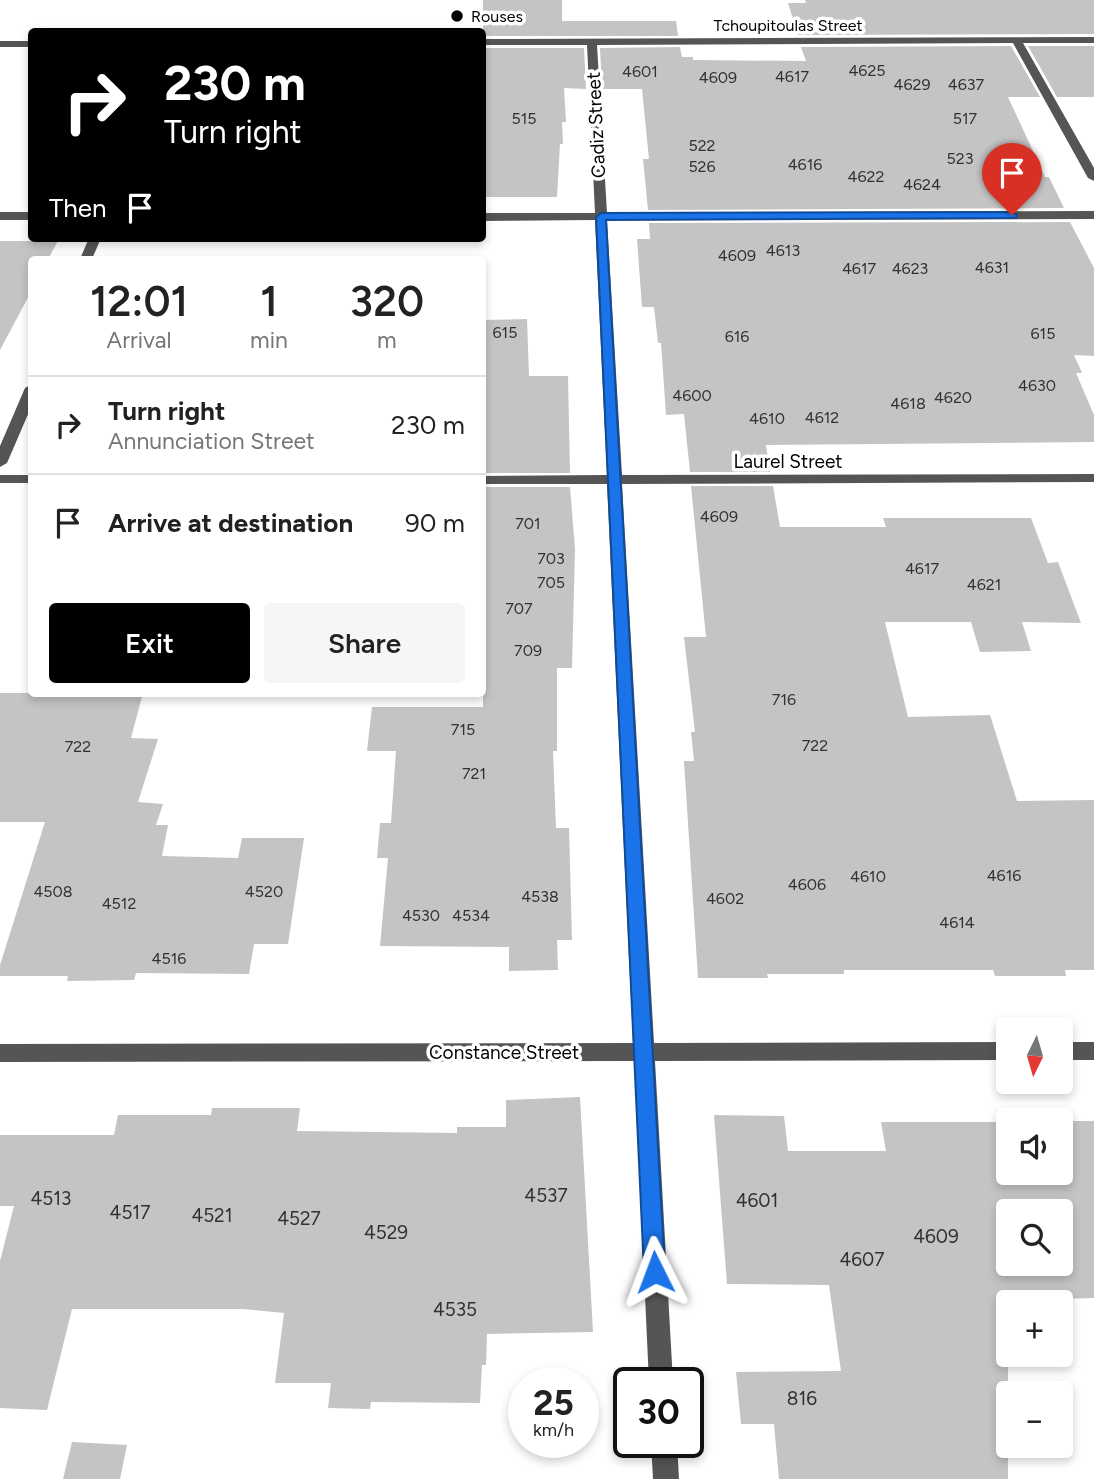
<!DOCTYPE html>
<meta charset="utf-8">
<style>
body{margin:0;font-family:Figtree,sans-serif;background:#f6f6f6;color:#222;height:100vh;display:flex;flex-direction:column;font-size:26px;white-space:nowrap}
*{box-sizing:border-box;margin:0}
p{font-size:23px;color:#767676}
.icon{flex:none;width:38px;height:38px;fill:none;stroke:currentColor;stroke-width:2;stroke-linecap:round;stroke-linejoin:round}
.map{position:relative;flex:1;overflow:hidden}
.panel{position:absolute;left:28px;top:256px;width:458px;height:441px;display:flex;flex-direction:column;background:#fff;border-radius:7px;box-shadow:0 4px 10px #0003}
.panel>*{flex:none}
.guide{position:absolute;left:28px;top:28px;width:458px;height:214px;border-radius:7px;box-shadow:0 4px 10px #0003;background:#000;color:#fff;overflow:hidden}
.needle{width:46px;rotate:185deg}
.tools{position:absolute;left:996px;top:1017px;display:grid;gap:14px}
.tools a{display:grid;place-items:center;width:77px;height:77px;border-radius:7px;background:#fff;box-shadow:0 4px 10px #0003;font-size:35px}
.speed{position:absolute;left:508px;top:1367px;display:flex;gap:14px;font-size:35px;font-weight:700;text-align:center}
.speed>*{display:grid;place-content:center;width:91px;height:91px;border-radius:50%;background:#fff;box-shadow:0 4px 10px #0003;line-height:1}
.speed small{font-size:18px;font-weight:400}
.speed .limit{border:4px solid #111;border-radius:10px;background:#fff;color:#111}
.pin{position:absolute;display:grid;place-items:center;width:60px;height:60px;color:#fff;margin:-72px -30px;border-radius:50% 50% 50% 0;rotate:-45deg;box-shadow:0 0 7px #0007}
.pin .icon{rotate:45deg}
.me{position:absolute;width:77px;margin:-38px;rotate:357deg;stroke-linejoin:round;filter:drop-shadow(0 0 5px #0008)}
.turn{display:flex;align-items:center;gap:24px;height:147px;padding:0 21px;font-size:32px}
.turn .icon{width:91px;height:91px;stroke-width:2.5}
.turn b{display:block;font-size:49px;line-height:60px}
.then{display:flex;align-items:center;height:66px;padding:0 21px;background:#0003;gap:14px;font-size:26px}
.eta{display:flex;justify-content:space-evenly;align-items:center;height:119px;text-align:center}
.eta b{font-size:42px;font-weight:600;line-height:49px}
.primary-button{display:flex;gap:14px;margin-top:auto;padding:14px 21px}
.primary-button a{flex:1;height:80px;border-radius:7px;background:#000;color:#fff;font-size:28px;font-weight:600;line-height:80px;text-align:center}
.primary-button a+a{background:#f6f6f6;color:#222}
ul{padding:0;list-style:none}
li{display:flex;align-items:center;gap:21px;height:98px;padding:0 21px;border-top:2px solid #e0e0e0}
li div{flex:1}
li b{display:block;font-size:26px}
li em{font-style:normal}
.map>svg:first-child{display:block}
.building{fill:#c4c4c4;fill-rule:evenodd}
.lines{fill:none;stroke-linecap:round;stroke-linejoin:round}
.minor{fill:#555;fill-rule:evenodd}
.route{fill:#1a73e8;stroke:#114b97;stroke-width:2}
.poi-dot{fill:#000;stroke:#fff;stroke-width:2.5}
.labels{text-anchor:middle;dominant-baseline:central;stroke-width:7;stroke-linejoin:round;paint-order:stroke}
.far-poi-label{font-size:16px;fill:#000;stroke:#fff;text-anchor:start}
.far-street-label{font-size:16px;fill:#000;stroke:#fff}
.number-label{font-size:16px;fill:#313131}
.street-label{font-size:19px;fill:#000;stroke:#fff}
.near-number-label{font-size:19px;fill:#313131}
</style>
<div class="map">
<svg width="1094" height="1479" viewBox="0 0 1094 1479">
<rect width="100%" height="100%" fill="#fff"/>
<!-- building -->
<g class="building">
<polygon points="483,0 562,0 562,21 676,21 678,36 483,36"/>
<polygon points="805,0 1094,0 1094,34 798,35 788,3 806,3"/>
<polygon points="1011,46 1040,97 1008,97 1045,177 1049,177 1064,208 648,210 643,159 649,159 642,89 602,89 600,48 680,47 682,57 693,57 693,60 806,61 801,47"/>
<polygon points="1028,46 1094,46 1094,97 1057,97"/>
<polygon points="483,48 584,48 586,89 564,88 566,122 562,122 563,144 560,144 557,197 483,197"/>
<polygon points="1070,222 1094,268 1094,356 1074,355 1082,373 1076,373 1094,415 1094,442 766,445 770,472 690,472 684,414 666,415 661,343 658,343 654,307 642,307 637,239 650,239 649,223"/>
<polygon points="0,241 58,241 48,259 32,259 32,290 0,350"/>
<polygon points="527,319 529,376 568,376 570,473 483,473 483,320"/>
<polygon points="691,486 773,486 780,527 886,527 883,518 1031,518 1048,563 1058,562 1081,623 1022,622 1031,651 980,652 971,622 885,622 908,717 990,715 1017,801 1094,800 1094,970 1065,970 1066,976 995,976 993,970 844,970 844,974 767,974 768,978 698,978 684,761 694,761 691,732 695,732 684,637 706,637"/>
<polygon points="483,487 570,487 575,549 572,668 557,668 557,751 553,751 556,828 569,828 572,940 557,940 558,970 509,971 509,947 380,946 388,858 377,858 380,823 391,823 396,751 367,751 372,707 483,707"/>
<polygon points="0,693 143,693 131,738 158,739 138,802 163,804 156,825 168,825 162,856 238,858 242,838 304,838 288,944 254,944 249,974 136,973 134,980 67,981 68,976 0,976 0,965 45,822 0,822"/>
<polygon points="580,1097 593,1332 487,1334 486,1365 482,1365 480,1403 371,1402 370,1409 328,1408 331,1383 275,1383 284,1313 244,1309 72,1309 47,1410 0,1408 0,1261 14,1206 0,1206 0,1135 114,1135 118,1115 211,1115 212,1108 300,1108 297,1131 457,1133 457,1127 506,1127 506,1100"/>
<path d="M 714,1115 L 784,1116 L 788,1151 L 886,1151 L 881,1122 L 1008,1122 L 1008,1172 L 1060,1172 L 1060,1121 L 1094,1121 L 1094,1298 L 1062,1299 L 1070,1331 L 1060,1331 L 1060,1302 L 1008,1302 L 1008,1479 L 779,1479 L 774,1424 L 741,1424 L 736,1372 L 841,1371 L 829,1285 L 727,1284 ZM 1008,1211 L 1060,1211 L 1060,1264 L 1008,1264 Z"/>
<polygon points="72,1442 127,1445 120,1479 63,1479"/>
</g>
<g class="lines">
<!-- minor -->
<g class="minor">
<polygon points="1094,37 1094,43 1023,43 1094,168 1094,181 1088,178 1013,43 597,45 607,213 1094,211 1094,219 607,220 622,475 1094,474 1094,482 622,484 654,1043 1008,1042 1008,1060 655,1061 673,1382 649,1382 634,1061 0,1062 0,1044 633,1043 607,484 483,484 483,476 607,475 595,220 483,221 483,213 595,213 587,45 483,45 483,39"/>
<rect x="0" y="41" width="32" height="6"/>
<rect x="0" y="212" width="32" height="8"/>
<polygon points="89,238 101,238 92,259 80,259"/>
<polygon points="32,384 32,405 7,463 0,467 0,446 25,388"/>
<rect x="0" y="475" width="32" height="8"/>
<rect x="1060" y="1042" width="34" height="18"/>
<polygon points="651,1442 677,1442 679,1479 653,1479"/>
</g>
</g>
<!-- route -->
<polygon class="route" points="1012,212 1017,215 1016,218 606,220 665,1272 662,1280 655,1283 647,1280 644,1272 596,217 601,213"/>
<!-- markers -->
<circle class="poi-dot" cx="457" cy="16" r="7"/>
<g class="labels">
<!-- far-poi labels -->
<g class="far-poi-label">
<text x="471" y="16">Rouses</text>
</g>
<!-- far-street labels -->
<g class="far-street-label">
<text x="788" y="25">Tchoupitoulas Street</text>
</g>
<!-- number labels -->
<g class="number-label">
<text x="867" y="70">4625</text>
<text x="640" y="71">4601</text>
<text x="792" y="76">4617</text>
<text x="718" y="77">4609</text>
<text x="912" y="84">4629</text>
<text x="966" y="84">4637</text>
<text x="524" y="118">515</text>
<text x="965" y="118">517</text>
<text x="702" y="145">522</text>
<text x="960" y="158">523</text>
<text x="805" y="164">4616</text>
<text x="702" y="166">526</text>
<text x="866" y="176">4622</text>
<text x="922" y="184">4624</text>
<text x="783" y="250">4613</text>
<text x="737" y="255">4609</text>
<text x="992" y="267">4631</text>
<text x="859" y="268">4617</text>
<text x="910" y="268">4623</text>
<text x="505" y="332">615</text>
<text x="1043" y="333">615</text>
<text x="737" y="336">616</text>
<text x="1037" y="385">4630</text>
<text x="692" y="395">4600</text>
<text x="953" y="397">4620</text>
<text x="908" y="403">4618</text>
<text x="822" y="417">4612</text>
<text x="767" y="418">4610</text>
<text x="719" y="516">4609</text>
<text x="528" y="523">701</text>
<text x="551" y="558">703</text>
<text x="922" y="568">4617</text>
<text x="551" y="582">705</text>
<text x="984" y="584">4621</text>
<text x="519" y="608">707</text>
<text x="528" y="650">709</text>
<text x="784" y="699">716</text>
<text x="463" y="729">715</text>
<text x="815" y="745">722</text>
<text x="78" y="746">722</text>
<text x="474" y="773">721</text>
<text x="1004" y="875">4616</text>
<text x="868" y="876">4610</text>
<text x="807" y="884">4606</text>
<text x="53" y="891">4508</text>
<text x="264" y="891">4520</text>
<text x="540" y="896">4538</text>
<text x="725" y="898">4602</text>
<text x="119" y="903">4512</text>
<text x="421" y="915">4530</text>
<text x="471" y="915">4534</text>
<text x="957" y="922">4614</text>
<text x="169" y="958">4516</text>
</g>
<!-- street labels -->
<g class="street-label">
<text transform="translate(596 125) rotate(-93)">Cadiz Street</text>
<text x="788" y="461">Laurel Street</text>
<text x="504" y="1052">Constance Street</text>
</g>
<!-- near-number labels -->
<g class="near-number-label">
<text x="546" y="1195">4537</text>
<text x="51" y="1198">4513</text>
<text x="757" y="1200">4601</text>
<text x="130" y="1212">4517</text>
<text x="212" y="1215">4521</text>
<text x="299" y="1218">4527</text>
<text x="386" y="1232">4529</text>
<text x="936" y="1236">4609</text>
<text x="862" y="1259">4607</text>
<text x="455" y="1309">4535</text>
<text x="802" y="1398">816</text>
</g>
</g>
</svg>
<div class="tools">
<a><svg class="needle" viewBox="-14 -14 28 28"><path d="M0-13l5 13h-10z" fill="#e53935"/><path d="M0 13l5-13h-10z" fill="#767676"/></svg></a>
<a><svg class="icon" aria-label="sound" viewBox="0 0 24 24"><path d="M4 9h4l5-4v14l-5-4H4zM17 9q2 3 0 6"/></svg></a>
<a><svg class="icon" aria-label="search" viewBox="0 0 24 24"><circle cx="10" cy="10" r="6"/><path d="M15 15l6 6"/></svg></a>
<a>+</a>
<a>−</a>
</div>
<div class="speed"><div>25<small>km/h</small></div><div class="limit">30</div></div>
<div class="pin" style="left:1012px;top:215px;background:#d93025"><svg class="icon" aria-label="arrive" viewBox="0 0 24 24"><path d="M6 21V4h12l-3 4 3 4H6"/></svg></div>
<svg class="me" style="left:655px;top:1272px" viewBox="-20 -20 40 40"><path d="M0-17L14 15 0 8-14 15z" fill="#1a73e8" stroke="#fff" stroke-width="4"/></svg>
<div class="guide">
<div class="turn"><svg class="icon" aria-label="right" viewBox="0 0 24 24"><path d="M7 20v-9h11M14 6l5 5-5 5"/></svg><div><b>230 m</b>Turn right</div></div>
<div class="then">Then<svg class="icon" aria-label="arrive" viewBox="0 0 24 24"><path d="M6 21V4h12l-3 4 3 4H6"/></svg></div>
</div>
<section class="panel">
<div class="eta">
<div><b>12:01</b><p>Arrival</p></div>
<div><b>1</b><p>min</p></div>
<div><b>320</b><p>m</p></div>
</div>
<ul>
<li><svg class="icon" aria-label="right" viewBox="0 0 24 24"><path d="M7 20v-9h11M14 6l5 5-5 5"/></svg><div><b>Turn right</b><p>Annunciation Street</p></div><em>230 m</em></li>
<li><svg class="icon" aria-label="arrive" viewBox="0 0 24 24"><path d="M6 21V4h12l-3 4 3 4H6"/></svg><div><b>Arrive at destination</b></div><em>90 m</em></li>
</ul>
<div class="primary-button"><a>Exit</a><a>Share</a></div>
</section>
</div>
